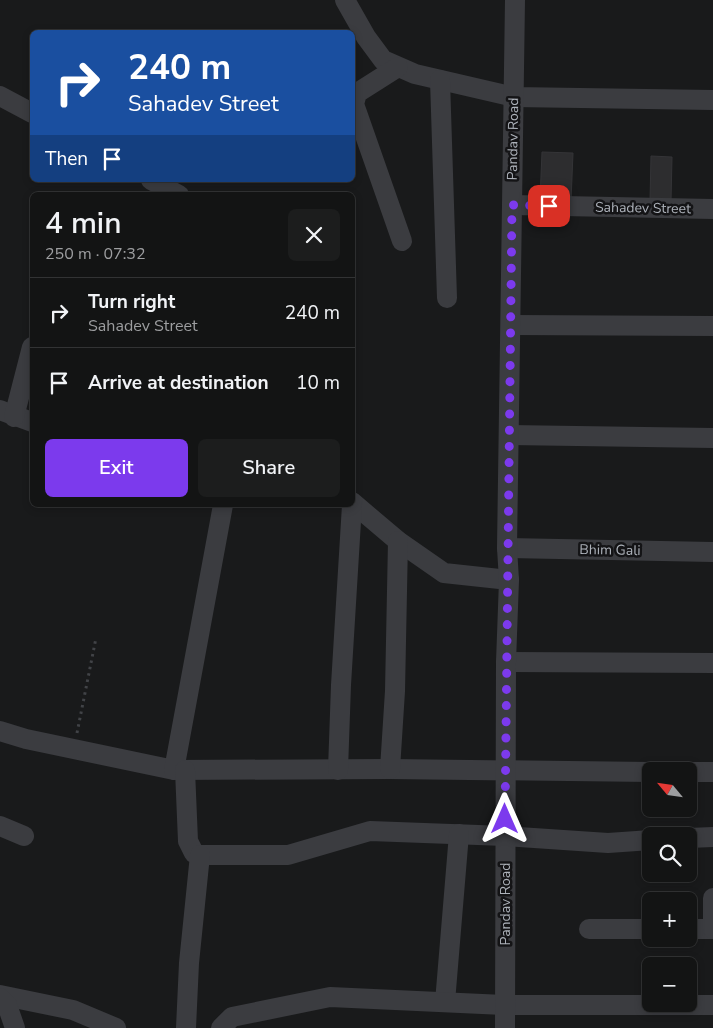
<!DOCTYPE html>
<meta charset="utf-8">
<style>
body{margin:0;font-family:"Nunito Sans",sans-serif;background:#1c1d1d;color:#f1f3f6;height:100vh;display:flex;flex-direction:column;font-size:19px;white-space:nowrap}
*{box-sizing:border-box;margin:0}
p{font-size:16px;color:#9d9ea0}
.icon{flex:none;width:28px;height:28px;fill:none;stroke:currentColor;stroke-width:2;stroke-linecap:round;stroke-linejoin:round}
.map{position:relative;flex:1;overflow:hidden}
.side{position:absolute;left:30px;top:192px;width:325px;height:315px;display:flex;flex-direction:column;background:#131414;border-radius:8px;box-shadow:0 2px 8px #0003,0 0 0 1px #323334}
.side>*{flex:none}
.hud{position:absolute;left:30px;top:30px;width:325px;height:152px;border-radius:8px;box-shadow:0 2px 8px #0003,0 0 0 1px #323334;background:#1a4fa0;color:#fff;overflow:hidden}
.needle{width:32px;rotate:299deg}
.tools{position:absolute;left:642px;top:762px;display:grid;gap:10px}
.tools a{display:grid;place-items:center;width:55px;height:55px;border-radius:8px;background:#131414;box-shadow:0 2px 8px #0003,0 0 0 1px #323334;font-size:25px}
.pin{position:absolute;display:grid;place-items:center;width:42px;height:42px;color:#fff;margin:-21px;border-radius:10px;box-shadow:0 2px 8px #0006}
.me{position:absolute;width:55px;margin:-28px;rotate:0deg;stroke-linejoin:round;filter:drop-shadow(0 0 4px #0008)}
.turn{display:flex;align-items:center;gap:18px;height:105px;padding:0 15px;font-size:22px}
.turn .icon{width:65px;height:65px;stroke-width:2.5}
.turn b{display:block;font-size:35px;line-height:42px}
.then{display:flex;align-items:center;height:48px;padding:0 15px;background:#0003;gap:10px;font-size:19px}
.round{display:grid;place-items:center;flex:none;width:52px;height:52px;border-radius:8px;background:#1c1d1d}
.head{display:flex;align-items:center;justify-content:space-between;height:85px;padding:0 15px}
h1{font-size:30px;font-weight:600;line-height:38px}
.button{display:flex;gap:10px;margin-top:auto;padding:10px 15px}
.button a{flex:1;height:58px;border-radius:8px;background:#7c3aed;color:#fff;font-size:20px;font-weight:600;line-height:58px;text-align:center}
.button a+a{background:#1c1d1d;color:#f1f3f6}
ul{padding:0;list-style:none}
li{display:flex;align-items:center;gap:15px;height:70px;padding:0 15px;border-top:1px solid #323334}
li div{flex:1}
li b{display:block;font-size:19px}
li em{font-style:normal}
.map>svg:first-child{display:block}
.building{fill:#2d2d2f;stroke:#343437}
.lines{fill:none;stroke-linecap:round;stroke-linejoin:round}
.path{stroke:#414347;stroke-width:3;stroke-dasharray:2.5 4;stroke-linecap:butt}
.minor{stroke:#3b3c40;stroke-width:20}
.route{stroke:#7c3aed;stroke-width:9;stroke-dasharray:0 16.2}
.labels{text-anchor:middle;dominant-baseline:central;stroke-width:5;stroke-linejoin:round;paint-order:stroke}
.street-label{font-size:14px;fill:#adb2ba;stroke:#141416}
</style>
<div class="map">
<svg width="713" height="1028" viewBox="0 0 713 1028">
<rect width="100%" height="100%" fill="#191a1b"/>
<!-- building -->
<g class="building">
<polygon points="542,152 573,153 571,201 540,200"/>
<polygon points="651,156 672,157 671,201 650,201"/>
</g>
<g class="lines">
<!-- path -->
<polyline class="path" points="77,733 96,638"/>
<!-- minor -->
<g class="minor">
<polyline points="345,0 366,37 383,60 415,74 514,97 713,100"/>
<polyline points="398,67 357,93 354,104 402,241"/>
<polyline points="440,80 447,298"/>
<polyline points="0,96 32,113"/>
<polyline points="151,180 179,195"/>
<polyline points="512,205 713,209"/>
<polyline points="511,325 713,326"/>
<polyline points="0,410 32,422"/>
<polyline points="14,417 32,347"/>
<polyline points="509,435 713,438"/>
<polyline points="352,502 398,541 444,573 509,580"/>
<polyline points="507,548 713,552"/>
<polyline points="506,662 713,663"/>
<polyline points="0,731 26,739 174,770 390,769 651,772"/>
<polyline points="390,769 395,691 398,541"/>
<polyline points="174,770 223,505"/>
<polyline points="185,770 188,841 194,853 200,855 288,855 370,831 505,836 608,843 651,840"/>
<polyline points="338,770 341,685 352,505"/>
<polyline points="689,772 713,772"/>
<polyline points="0,826 24,836"/>
<polyline points="689,838 713,837"/>
<polyline points="589,929 651,929"/>
<polyline points="689,929 713,929"/>
<polyline points="713,929 713,898"/>
<polyline points="0,995 73,1010 116,1028"/>
<polyline points="0,998 7,1005 15,1028"/>
<polyline points="445,1002 459,834"/>
<polyline points="186,1028 189,963 200,855"/>
<polyline points="221,1028 232,1017 330,997 504,1005 713,1005"/>
<polyline points="505,1028 506,662 509,580 507,548 515,0"/>
</g>
</g>
<g class="lines">
<!-- route -->
<polyline class="route" points="505,819 512,205 549,206"/>
</g>
<g class="labels">
<!-- street labels -->
<g class="street-label">
<text transform="translate(513 139) rotate(-89)">Pandav Road</text>
<text transform="translate(643 208) rotate(1)">Sahadev Street</text>
<text transform="translate(610 550) rotate(1)">Bhim Gali</text>
<text transform="translate(505 904) rotate(-90)">Pandav Road</text>
</g>
</g>
</svg>
<div class="tools">
<a><svg class="needle" viewBox="-14 -14 28 28"><path d="M0-13l5 13h-10z" fill="#e53935"/><path d="M0 13l5-13h-10z" fill="#9d9ea0"/></svg></a>
<a><svg class="icon" aria-label="search" viewBox="0 0 24 24"><circle cx="10" cy="10" r="6"/><path d="M15 15l6 6"/></svg></a>
<a>+</a>
<a>−</a>
</div>
<div class="pin" style="left:549px;top:206px;background:#d93025"><svg class="icon" aria-label="arrive" viewBox="0 0 24 24"><path d="M6 21V4h12l-3 4 3 4H6"/></svg></div>
<svg class="me" style="left:505px;top:819px" viewBox="-20 -20 40 40"><path d="M0-17L14 15 0 8-14 15z" fill="#7c3aed" stroke="#fff" stroke-width="4"/></svg>
<div class="hud">
<div class="turn"><svg class="icon" aria-label="right" viewBox="0 0 24 24"><path d="M7 20v-9h11M14 6l5 5-5 5"/></svg><div><b>240 m</b>Sahadev Street</div></div>
<div class="then">Then<svg class="icon" aria-label="arrive" viewBox="0 0 24 24"><path d="M6 21V4h12l-3 4 3 4H6"/></svg></div>
</div>
<section class="side">
<div class="head"><div><h1>4 min</h1><p>250 m · 07:32</p></div><a class="round"><svg class="icon" aria-label="close" viewBox="0 0 24 24"><path d="M6 6l12 12M18 6L6 18"/></svg></a></div>
<ul>
<li><svg class="icon" aria-label="right" viewBox="0 0 24 24"><path d="M7 20v-9h11M14 6l5 5-5 5"/></svg><div><b>Turn right</b><p>Sahadev Street</p></div><em>240 m</em></li>
<li><svg class="icon" aria-label="arrive" viewBox="0 0 24 24"><path d="M6 21V4h12l-3 4 3 4H6"/></svg><div><b>Arrive at destination</b></div><em>10 m</em></li>
</ul>
<div class="button"><a>Exit</a><a>Share</a></div>
</section>
</div>
